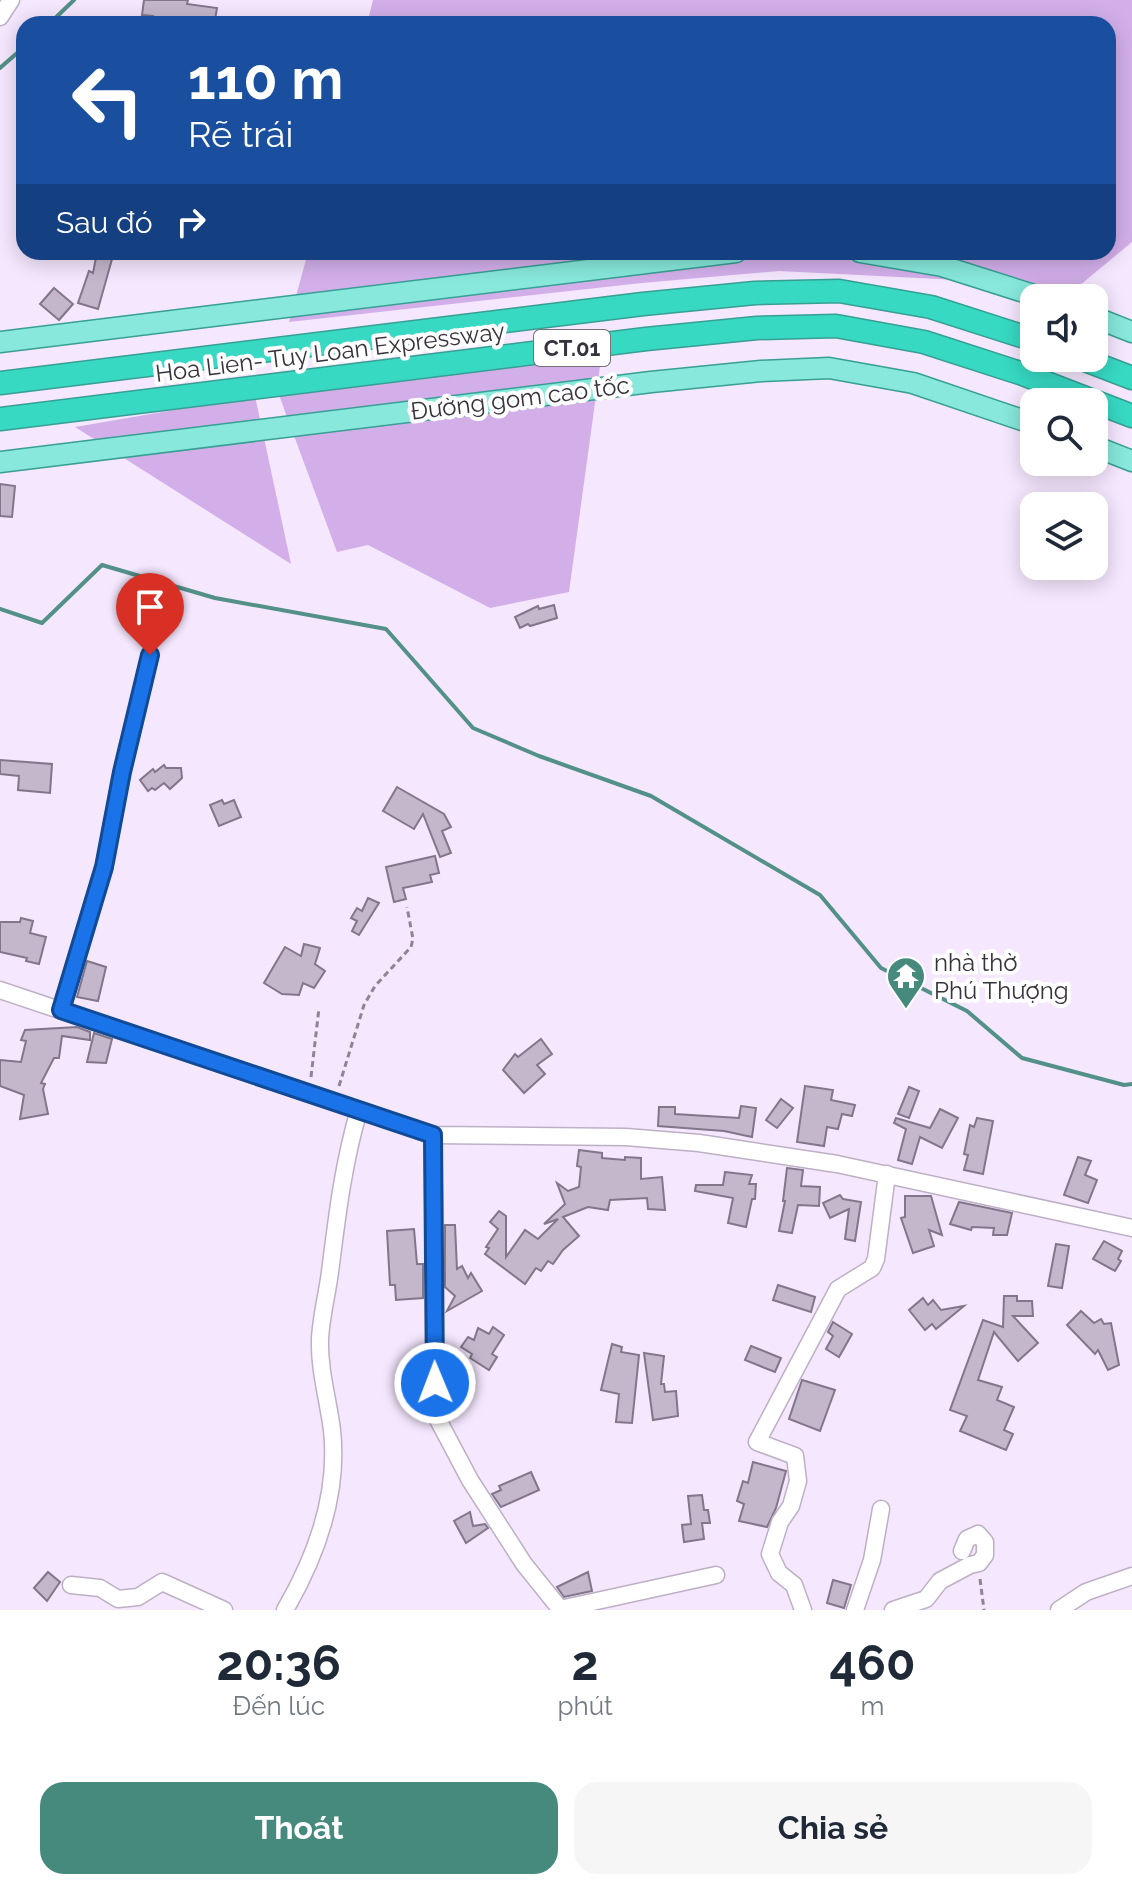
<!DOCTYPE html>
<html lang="vi">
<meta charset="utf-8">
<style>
body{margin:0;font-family:Raleway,sans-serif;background:#f6f6f7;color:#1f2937;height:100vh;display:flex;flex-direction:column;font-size:30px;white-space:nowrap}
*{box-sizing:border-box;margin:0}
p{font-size:26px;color:#747a83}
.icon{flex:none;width:44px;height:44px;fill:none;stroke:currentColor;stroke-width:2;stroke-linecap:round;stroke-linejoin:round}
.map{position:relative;height:1610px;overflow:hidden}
.side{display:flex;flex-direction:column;background:#fff;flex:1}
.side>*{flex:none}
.top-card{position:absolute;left:16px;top:16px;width:1100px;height:244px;border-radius:24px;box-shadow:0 4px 20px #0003;background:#1a4fa0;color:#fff;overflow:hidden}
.controls{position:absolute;left:1020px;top:284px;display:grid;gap:16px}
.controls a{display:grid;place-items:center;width:88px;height:88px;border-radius:16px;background:#fff;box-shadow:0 4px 20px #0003;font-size:40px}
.pin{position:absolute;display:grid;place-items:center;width:68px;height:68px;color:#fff;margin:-82px -34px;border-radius:50% 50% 50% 0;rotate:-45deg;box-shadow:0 0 8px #0007}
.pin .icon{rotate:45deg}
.me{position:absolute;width:88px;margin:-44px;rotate:359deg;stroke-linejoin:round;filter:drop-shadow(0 0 6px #0008)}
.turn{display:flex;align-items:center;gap:28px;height:168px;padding:0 40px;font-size:36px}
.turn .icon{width:104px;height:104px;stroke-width:2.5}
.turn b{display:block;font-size:56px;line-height:68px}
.then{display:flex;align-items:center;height:76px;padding:0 40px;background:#0003;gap:16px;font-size:30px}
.eta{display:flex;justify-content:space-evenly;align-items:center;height:136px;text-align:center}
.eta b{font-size:48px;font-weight:700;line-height:56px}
.cta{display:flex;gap:16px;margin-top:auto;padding:16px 40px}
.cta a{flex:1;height:92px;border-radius:24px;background:#468a7e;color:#fff;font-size:32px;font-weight:700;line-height:92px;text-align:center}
.cta a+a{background:#f6f6f7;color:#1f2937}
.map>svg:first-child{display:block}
.forest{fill:#d3afea}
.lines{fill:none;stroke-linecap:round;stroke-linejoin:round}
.stream{stroke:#529088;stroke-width:4}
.building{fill:#c4b7cc;stroke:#82768a;stroke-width:2}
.minor-casing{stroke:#bdb0c6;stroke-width:19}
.major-casing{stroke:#379f93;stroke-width:23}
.highway-casing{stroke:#379f93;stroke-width:25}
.path{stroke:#8e8594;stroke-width:3;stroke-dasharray:6 4;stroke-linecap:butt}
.minor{stroke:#fff;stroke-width:16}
.major{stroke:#87e8db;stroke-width:20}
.highway{stroke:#37d9c3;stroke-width:22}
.route-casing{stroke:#114b97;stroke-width:20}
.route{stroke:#1a73e8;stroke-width:14}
.labels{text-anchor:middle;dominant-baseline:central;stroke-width:8;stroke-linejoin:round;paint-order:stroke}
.shield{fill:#fff;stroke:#737076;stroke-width:2}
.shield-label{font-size:22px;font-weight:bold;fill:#37323b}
.street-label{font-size:24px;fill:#37323b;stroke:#fff}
.poi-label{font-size:24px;fill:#37323b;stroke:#fff;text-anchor:start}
</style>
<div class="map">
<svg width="1132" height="1610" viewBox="0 0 1132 1610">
<rect width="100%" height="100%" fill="#f5e7fe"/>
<!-- forest -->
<g class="forest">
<polygon points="373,0 1132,0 1132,242 1079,286 779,271 642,283 289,322 308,252 1108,252 1108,24 367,24"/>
<polygon points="602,352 569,592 490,608 368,545 337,552 276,387"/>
<polygon points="255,396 291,564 75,427"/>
</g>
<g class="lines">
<!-- stream -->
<g class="stream">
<polyline points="49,24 74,0"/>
<polyline points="0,68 24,47"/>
<polyline points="0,609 42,623 102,565 215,598 386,629 473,728 539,756 651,796 820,895 881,968 967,1011 1022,1058 1124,1085 1132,1084"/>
</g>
</g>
<!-- building -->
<g class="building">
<polygon points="144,0 188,0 187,4 217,8 215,20 206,19 206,24 171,24 172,19 153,19 153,16 142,15"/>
<polygon points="97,252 114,252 98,309 78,303 89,271 93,273"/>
<polygon points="54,288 73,304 59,320 40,304"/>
<polygon points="0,484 15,486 12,517 0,516"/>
<polygon points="554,605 557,618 530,626 528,624 520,628 515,617 538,606 539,609"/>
<polygon points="0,760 52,764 50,793 18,790 19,776 0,774"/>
<polygon points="164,765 166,768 181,768 182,778 170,789 164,783 155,790 152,788 148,791 140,780 153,769 155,772"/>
<polygon points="397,787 444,814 451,827 442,831 451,853 440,857 423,814 414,829 383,811"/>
<polygon points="222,800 224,804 234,800 241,817 219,826 210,805"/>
<polygon points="435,856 439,873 430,875 432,882 403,888 406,899 394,902 386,867"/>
<polygon points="368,898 379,903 359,935 352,931 357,921 351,918 357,908 362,911"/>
<polygon points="21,918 33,921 30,933 46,937 39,964 26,961 27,958 0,952 0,922 20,922"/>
<polygon points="304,944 320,948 315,964 325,971 314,988 303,983 299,995 282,994 264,983 285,947 301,956"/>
<polygon points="87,961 106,967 98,1001 77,997"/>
<polygon points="77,1027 90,1032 90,1040 62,1036 59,1058 54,1058 41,1083 45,1084 43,1089 48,1114 20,1119 24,1095 0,1086 0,1060 21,1062 26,1041 21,1040 25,1030"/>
<polygon points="94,1033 112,1039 106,1063 87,1062"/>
<polygon points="541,1039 552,1054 537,1065 545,1074 524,1093 503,1070 515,1054 518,1057"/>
<polygon points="805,1086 833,1090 831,1100 855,1105 852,1116 842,1114 838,1129 827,1127 824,1146 797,1142"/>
<polygon points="909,1087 919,1091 909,1118 898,1114"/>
<polygon points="781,1099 793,1108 777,1128 766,1120"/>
<polygon points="741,1106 756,1108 752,1137 724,1131 658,1126 659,1107 675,1107 675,1114 739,1118"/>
<polygon points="940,1109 958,1118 942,1148 920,1137 912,1164 898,1160 906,1129 894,1123 896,1118 930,1128"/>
<polygon points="977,1118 993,1121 983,1174 964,1170 968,1155 964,1154 970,1125 974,1127"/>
<polygon points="579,1150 602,1153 602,1158 625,1160 625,1157 641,1158 641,1179 662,1177 665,1210 648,1209 647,1198 610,1200 608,1210 588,1207 563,1217 579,1236 563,1250 553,1264 548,1261 541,1271 536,1268 525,1284 485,1254 489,1248 486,1247 498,1229 490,1222 499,1211 506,1216 506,1257 525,1230 538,1239 558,1219 544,1224 565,1204 557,1183 568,1191 579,1187 581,1167 577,1166"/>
<polygon points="1078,1157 1091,1161 1085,1175 1097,1180 1088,1203 1064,1195"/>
<polygon points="787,1168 803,1170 801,1186 820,1187 819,1206 798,1205 792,1233 779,1231 785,1201 783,1201"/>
<polygon points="725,1172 752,1175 749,1184 756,1184 755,1199 752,1199 746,1227 728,1223 733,1198 695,1191 696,1185 723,1185"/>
<polygon points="840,1195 843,1199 861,1202 855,1241 845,1239 849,1209 830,1218 823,1203"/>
<polygon points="905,1196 931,1196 942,1235 929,1230 934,1246 913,1253 901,1218 905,1217"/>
<polygon points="959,1202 1012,1213 1007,1235 993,1235 994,1228 972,1227 971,1230 950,1224"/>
<polygon points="445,1225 455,1225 457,1269 462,1266 468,1278 471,1273 482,1291 447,1311 455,1296 445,1287"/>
<polygon points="414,1229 417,1264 423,1264 423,1298 396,1300 395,1285 390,1285 387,1231"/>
<polygon points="1104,1241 1122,1251 1118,1259 1121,1261 1115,1271 1093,1259"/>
<polygon points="1056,1244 1069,1246 1062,1288 1048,1286"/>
<polygon points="778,1285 815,1297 811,1312 773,1300"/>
<polygon points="1004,1296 1017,1296 1017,1301 1032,1301 1033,1316 1013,1316 1038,1343 1018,1361 994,1332 978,1380 1002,1387 997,1400 1014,1407 1004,1430 1013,1434 1006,1450 960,1431 967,1416 950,1410 983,1320 1003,1327"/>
<polygon points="923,1298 928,1305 933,1300 941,1310 964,1306 936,1329 932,1324 925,1330 909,1310"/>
<polygon points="1081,1311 1094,1323 1101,1319 1104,1324 1111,1323 1119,1365 1108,1370 1098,1350 1095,1354 1067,1325"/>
<polygon points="833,1322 852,1334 839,1357 826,1349 833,1336 828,1332"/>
<polygon points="493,1327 504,1335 492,1354 497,1357 489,1370 470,1358 472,1354 461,1347 468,1337 474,1340 478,1328 489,1334"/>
<polygon points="612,1344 622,1347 621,1352 639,1355 632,1423 616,1422 619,1394 601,1390"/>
<polygon points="751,1346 781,1358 775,1372 745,1360"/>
<polygon points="644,1353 664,1356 661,1384 664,1384 665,1392 676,1391 678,1416 653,1420"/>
<polygon points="802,1380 835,1390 820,1431 789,1419"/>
<polygon points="753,1462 786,1471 776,1508 767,1527 739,1521 744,1504 737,1501 743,1481 748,1483"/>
<polygon points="531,1472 539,1490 501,1507 492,1494 501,1490 499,1486"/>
<polygon points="702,1495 704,1510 708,1510 710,1523 702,1523 704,1539 684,1542 682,1525 691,1524 688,1496"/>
<polygon points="470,1512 473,1526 485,1524 488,1528 466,1543 454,1521"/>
<polygon points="48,1572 60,1582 47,1601 34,1588"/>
<polygon points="588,1572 592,1591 564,1597 557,1587"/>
<polygon points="833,1580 851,1585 844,1608 827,1603"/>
</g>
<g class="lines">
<defs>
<g id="minor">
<polyline points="0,17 11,0"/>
<polyline points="0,990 433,1135 626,1137 699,1143 837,1164 1132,1228"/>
<polyline points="61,1010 104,867 122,772 150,655"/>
<polyline points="433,1135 435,1414 470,1480 524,1564 561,1610"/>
<polyline points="71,1585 100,1588 118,1599 138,1597 162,1582 224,1610"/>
<polyline points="560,1609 716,1575"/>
<path d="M 285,1610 C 317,1555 339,1494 332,1430 C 328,1399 319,1370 320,1339 C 321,1317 327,1295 330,1272 C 337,1217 343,1164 359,1110"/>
<polyline points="803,1610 794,1585 779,1573 770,1554 780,1522 791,1506 798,1481 795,1456 757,1442 838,1289 872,1268 876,1259 887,1174"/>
<polyline points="855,1610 872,1560 881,1509"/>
<polyline points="893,1610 926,1599 940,1581 970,1565 979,1563 985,1555 985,1542 978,1534 967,1539 962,1551"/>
<polyline points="1059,1610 1086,1592 1132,1576"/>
</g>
<g id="major">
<polyline points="860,252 942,266 1043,298"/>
<polyline points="1094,317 1132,332"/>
<polyline points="0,342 736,252"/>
<polyline points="1094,446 1132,461"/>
<polyline points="0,462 651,382 761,371 829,368 913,383 1034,424"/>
</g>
<g id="highway">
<polyline points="1080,358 1132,378"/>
<polyline points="0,383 643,304 755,293 839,291 931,307 1034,340"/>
<polyline points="0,419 646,339 757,328 836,326 924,342 1023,374 1132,416"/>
</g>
</defs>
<!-- minor casing -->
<use href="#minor" class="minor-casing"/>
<!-- major casing -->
<use href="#major" class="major-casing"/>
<!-- highway casing -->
<use href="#highway" class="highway-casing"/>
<!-- path -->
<g class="path">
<polyline points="311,1077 319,1008"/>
<polyline points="339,1086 364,1005 375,986 411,947 413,939 407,907"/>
<polyline points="980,1579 984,1610"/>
</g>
<!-- minor -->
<use href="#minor" class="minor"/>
<!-- major -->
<use href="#major" class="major"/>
<!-- highway -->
<use href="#highway" class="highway"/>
</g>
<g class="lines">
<defs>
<polyline id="route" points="150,655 122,772 104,867 61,1010 433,1135 435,1383"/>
</defs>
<!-- route casing -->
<use href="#route" class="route-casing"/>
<!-- route -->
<use href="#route" class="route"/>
</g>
<!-- icons -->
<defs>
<symbol id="temple-pin" viewBox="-11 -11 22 30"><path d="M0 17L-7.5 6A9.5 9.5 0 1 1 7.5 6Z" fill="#468a7e" stroke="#fff"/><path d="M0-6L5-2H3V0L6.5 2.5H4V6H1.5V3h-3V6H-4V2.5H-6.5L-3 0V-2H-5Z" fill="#fff"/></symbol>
</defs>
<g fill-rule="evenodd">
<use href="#temple-pin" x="884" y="954" width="44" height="60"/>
</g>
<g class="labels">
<!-- shield labels -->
<rect class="shield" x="534" y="330" width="76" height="36" rx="6"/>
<g class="shield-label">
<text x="572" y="348">CT.01</text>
</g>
<!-- street labels -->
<g class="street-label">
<text transform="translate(330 352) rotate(-7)">Hoa Lien- Tuy Loan Expressway</text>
<text transform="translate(520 398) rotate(-7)">Đường gom cao tốc</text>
</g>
<!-- poi labels -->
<g class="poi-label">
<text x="934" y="962">nhà thờ<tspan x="934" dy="28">Phú Thượng</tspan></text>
</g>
</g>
</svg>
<div class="controls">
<a><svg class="icon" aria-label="sound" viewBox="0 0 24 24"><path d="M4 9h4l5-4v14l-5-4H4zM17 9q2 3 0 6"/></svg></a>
<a><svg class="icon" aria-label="search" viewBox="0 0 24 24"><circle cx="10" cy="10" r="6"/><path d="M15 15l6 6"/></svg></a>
<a><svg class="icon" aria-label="layers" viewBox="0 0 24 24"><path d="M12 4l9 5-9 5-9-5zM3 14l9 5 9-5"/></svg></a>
</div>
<div class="pin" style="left:150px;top:655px;background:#d93025"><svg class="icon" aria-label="arrive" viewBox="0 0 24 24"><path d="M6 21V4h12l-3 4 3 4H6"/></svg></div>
<svg class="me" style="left:435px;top:1383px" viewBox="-20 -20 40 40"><circle r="17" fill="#1a73e8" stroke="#fff" stroke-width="3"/><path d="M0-11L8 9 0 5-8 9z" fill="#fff"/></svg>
<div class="top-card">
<div class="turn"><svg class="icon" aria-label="left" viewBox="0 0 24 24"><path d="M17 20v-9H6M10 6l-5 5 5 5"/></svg><div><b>110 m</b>Rẽ trái</div></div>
<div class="then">Sau đó<svg class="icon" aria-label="right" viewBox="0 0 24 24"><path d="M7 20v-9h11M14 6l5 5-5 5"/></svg></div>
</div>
</div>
<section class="side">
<div class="eta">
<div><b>20:36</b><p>Đến lúc</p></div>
<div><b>2</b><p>phút</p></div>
<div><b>460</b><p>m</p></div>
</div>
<div class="cta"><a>Thoát</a><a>Chia sẻ</a></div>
</section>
